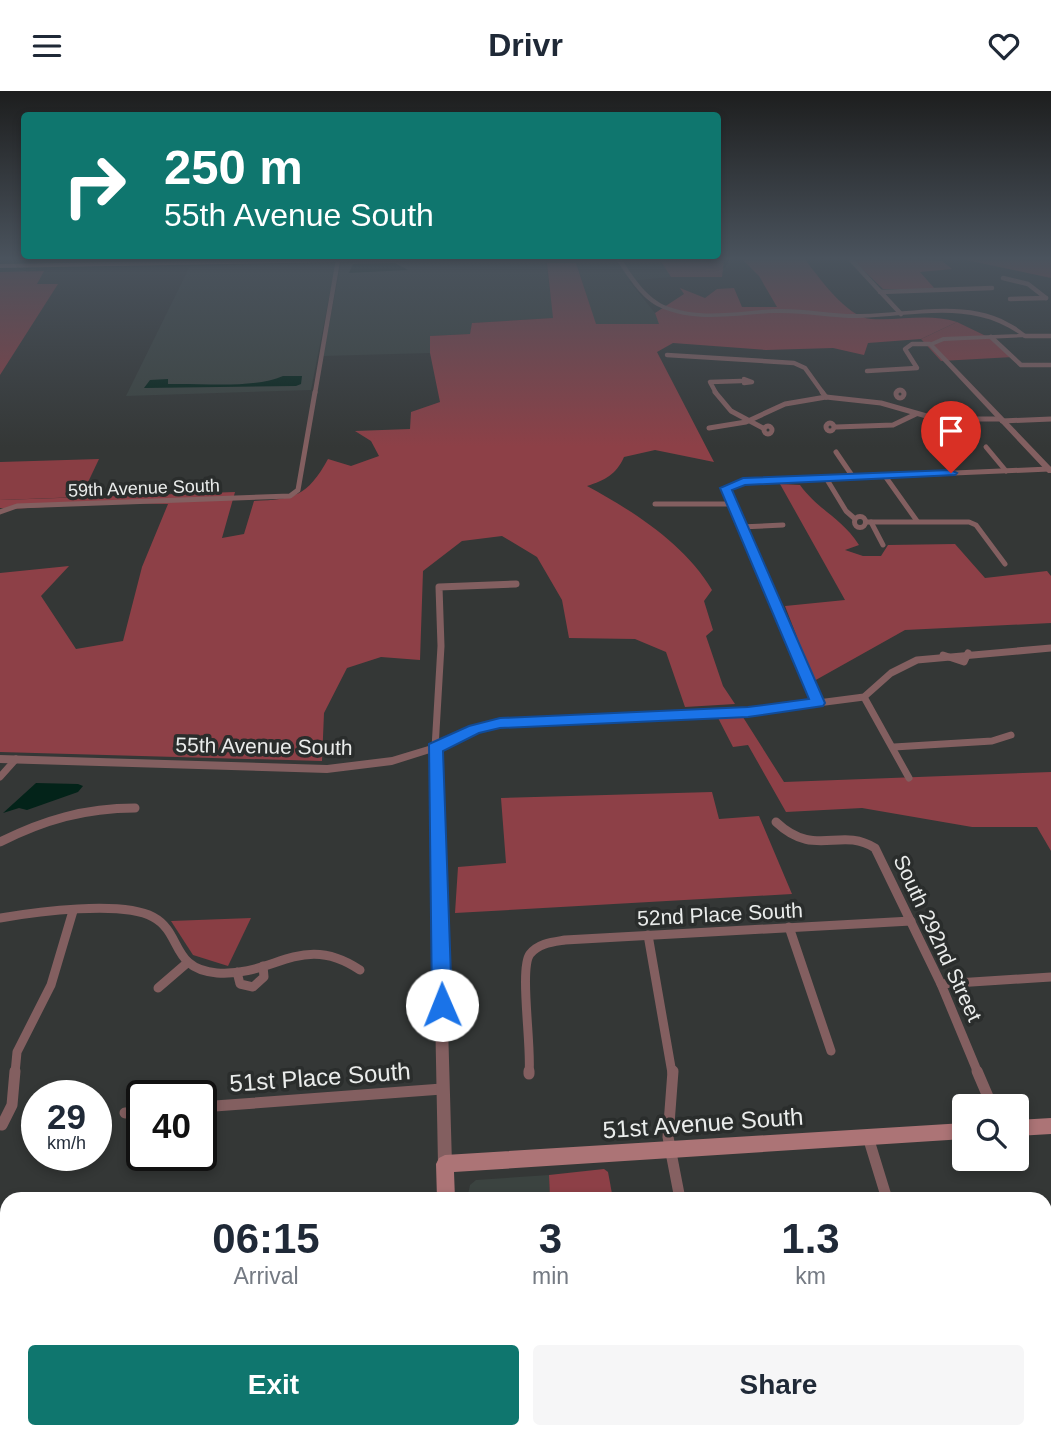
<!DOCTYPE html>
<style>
body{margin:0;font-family:Arial,sans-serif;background:#f6f6f7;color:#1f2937;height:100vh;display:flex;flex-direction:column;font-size:26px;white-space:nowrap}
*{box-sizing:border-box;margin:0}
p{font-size:23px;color:#747a83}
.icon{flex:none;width:38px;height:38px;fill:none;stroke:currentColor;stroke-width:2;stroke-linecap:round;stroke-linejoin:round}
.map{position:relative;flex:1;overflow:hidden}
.panel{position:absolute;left:0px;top:1101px;width:1052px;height:247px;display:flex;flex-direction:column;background:#fff;border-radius:21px 21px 0 0;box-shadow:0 4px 10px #0003}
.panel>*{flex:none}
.banner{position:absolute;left:21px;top:21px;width:700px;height:147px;border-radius:7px;box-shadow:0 4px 10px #0003;background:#0f766e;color:#fff;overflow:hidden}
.tools{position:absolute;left:952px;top:1003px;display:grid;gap:14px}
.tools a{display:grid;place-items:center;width:77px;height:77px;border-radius:7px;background:#fff;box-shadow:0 4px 10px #0003;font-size:35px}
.speed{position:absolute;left:21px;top:989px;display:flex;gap:14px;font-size:35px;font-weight:700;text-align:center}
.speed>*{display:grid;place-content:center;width:91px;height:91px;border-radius:50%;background:#fff;box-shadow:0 4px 10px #0003;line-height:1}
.speed small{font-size:18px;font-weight:400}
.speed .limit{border:4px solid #111;border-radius:10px;background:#fff;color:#111}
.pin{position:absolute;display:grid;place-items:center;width:60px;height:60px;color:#fff;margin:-72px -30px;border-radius:50% 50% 50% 0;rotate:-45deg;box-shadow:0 0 7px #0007}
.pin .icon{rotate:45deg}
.me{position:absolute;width:77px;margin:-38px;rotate:359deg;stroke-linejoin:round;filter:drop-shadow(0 0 5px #0008)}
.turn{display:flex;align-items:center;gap:24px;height:147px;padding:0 28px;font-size:32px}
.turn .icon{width:91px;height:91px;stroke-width:2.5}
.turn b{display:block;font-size:49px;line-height:60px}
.eta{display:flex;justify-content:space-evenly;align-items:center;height:119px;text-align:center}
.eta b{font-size:42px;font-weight:800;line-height:49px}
.action{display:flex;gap:14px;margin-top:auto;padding:14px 28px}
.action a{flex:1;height:80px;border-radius:7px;background:#0f766e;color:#fff;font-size:28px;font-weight:800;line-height:80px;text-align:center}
.action a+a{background:#f6f6f7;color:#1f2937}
header{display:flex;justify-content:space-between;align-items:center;height:91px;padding:0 28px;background:#fff;font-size:32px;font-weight:800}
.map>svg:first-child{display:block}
.built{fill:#3b4340}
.green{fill:#893e44}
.forest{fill:#8d4047}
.water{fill:#032319}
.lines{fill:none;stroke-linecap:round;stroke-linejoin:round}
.minor-far4{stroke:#835f60;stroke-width:4.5}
.minor-far3{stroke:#835f60;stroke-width:5}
.minor-far2{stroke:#835f60;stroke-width:7}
.minor-far1{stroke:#835f60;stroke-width:9}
.minor{stroke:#835f60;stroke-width:11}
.tertiary{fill:#835f60;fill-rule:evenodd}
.secondary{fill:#ac7476;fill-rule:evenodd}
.route{fill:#1a73e8;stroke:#114b97;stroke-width:2}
.labels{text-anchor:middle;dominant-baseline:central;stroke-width:7;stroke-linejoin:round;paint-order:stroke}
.far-street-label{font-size:18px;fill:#eaeceb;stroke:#2a2d2c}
.street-label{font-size:21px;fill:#eaeceb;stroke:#2a2d2c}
.near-street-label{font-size:24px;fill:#eaeceb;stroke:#2a2d2c}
</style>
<header><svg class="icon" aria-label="menu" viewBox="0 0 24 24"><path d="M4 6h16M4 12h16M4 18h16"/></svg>Drivr<svg class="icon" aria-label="heart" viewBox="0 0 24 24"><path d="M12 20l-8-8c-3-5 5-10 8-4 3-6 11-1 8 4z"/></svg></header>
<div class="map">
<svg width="1051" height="1347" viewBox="0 0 1051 1347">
<rect width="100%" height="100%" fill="#343736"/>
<!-- built -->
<g class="built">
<polygon points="429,167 545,167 554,227 473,232 470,243 430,245 430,262 323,265 341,172 429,170"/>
<polygon points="659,167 671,186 629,190 655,222 660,233 595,233 577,173 558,172 558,168"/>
<polygon points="336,171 311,299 126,305 190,175"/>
<polygon points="549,1084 550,1108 467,1108 470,1094 476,1089"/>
</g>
<!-- green -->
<g class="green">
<polygon points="961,167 1051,167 1051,187 962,168"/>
<polygon points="44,180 37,193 58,193 0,284 0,181"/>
<polygon points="957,231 988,246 1013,266 941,270 921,248"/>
<polygon points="99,368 81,406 0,409 0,371"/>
<polygon points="251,827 228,875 193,864 171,830"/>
</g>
<!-- forest -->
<g class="forest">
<polygon points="659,167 737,167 724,169 722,186 671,186"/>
<path d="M 741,167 L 804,167 C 818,185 846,226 871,228 C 901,230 928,222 957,231 L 921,248 L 868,252 L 864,264 L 833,257 L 766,259 L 673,252 L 657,261 L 714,371 L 655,359 L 624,366 C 616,384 605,389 587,395 C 633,420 685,453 712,499 L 704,510 L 713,539 L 706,545 L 723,595 L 735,613 L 685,616 L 666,561 L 635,548 L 569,547 L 562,509 L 537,466 L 502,445 L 462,450 L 423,480 L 420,569 L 381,566 L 347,577 L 324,622 L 322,670 L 0,661 L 0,482 L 69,475 L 41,505 L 76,558 L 123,550 L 142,476 L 168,413 L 117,412 L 10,418 L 0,417 L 0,409 L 235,401 L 222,447 L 244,443 L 254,410 C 294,408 307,406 328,368 L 351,375 L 379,365 L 371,350 L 355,340 L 410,338 L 411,321 L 440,311 L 430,262 L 430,245 L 470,243 L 472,232 L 553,227 L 547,172 L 576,172 L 596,233 L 659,233 L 655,222 L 684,203 L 680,197 L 705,207 L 717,198 L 734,197 L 742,216 L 777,216 L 759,185 Z"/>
<polygon points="851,167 942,170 952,178 920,181 935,198 883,198"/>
<path d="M 780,393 L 800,394 C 819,420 841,426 859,454 L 845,459 L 863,465 L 881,465 L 888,454 L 955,453 L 985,487 L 1047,480 L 1051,485 L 1051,532 L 905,539 L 814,590 L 785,515 L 845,509 Z"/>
<polygon points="741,623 784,691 1051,681 1051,760 1037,736 972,736 862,717 786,721 748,654 733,656 717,625"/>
<polygon points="712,701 719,728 759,725 792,803 455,822 458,776 506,772 501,707"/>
<polygon points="604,1078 608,1081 613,1108 550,1108 549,1084"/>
<polygon points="473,1341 473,1340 651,1341 650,1347 473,1347"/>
</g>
<!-- water -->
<g class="water">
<polygon points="395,172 408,179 349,182 353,173"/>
<path d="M 283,285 L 302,285 L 301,293 L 296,295 L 144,297 L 150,289 L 168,288 L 168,293 C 203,292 253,298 283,285 Z"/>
<polygon points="36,692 78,693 83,695 78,701 27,719 19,717 3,722"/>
</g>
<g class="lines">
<!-- minor-far4 -->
<g class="minor-far4">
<polyline points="851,169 901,223"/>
<polyline points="1003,187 1028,193 1046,207"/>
<polyline points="880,201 992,197"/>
<polyline points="1010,208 1046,207"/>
<polyline points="1025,245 1051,245"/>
<polyline points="991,246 1021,274 1051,274"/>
<polyline points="667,264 794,272 805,277 823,302"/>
<polyline points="867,280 917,277 905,258 912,253 930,253"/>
<polygon points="744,288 752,291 744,292"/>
<polyline points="315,302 338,169"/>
<polyline points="716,302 710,291 741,290"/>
</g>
<!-- minor-far3 -->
<g class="minor-far3">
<circle cx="900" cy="303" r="4"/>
<polyline points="715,301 731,320 763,337"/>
<polyline points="822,301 826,306"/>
<polyline points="1002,330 1051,328"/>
<circle cx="830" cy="336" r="4"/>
<circle cx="768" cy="339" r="4"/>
<polyline points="836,336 893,334 916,323"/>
<polyline points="709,337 746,331 785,313 826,306 881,312 937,328 1000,328"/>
<polyline points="986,356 1006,380"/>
<polyline points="836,361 853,386"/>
<polyline points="885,385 917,430"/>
<polyline points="826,387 846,420 854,427"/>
<polyline points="655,413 730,413"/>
<polyline points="0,421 17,415 290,405 298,399 315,301"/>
<circle cx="860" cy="431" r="5.5"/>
<polyline points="867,431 969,431 976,434 1005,473"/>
<polyline points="871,431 883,454"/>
<polyline points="740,436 783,434"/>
<polyline points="759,475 726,397 743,391 1049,378"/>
</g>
<!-- minor-far2 -->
<g class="minor-far2">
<polyline points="759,473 818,612"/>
<polyline points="516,493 439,496 441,555 435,657 480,636 500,632 748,621 864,606 891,582 917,569 1051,557"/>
<polyline points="943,564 964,571 968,562"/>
<polyline points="864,606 909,687"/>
<polyline points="894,656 992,650 1011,644"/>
<polyline points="0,686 16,668"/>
</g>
<!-- minor-far1 -->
<g class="minor-far1">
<path d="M 776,731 C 815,768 840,735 875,757 L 941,893 L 978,982"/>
<path d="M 0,751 C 44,729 85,717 135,717"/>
<path d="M 0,827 C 35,821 122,809 153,826 C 183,842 170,878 217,882 C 275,886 302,840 360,879"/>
<polyline points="789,836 831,960"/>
<polyline points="648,844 672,982"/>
<polyline points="237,881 240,893 253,896 264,886 263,875"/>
<polyline points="941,893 1051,886"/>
<polyline points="158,897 187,872"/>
<polyline points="15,982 17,961 51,894 73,820"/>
<path d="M 529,982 C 532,957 519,877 530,863 C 539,852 553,851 565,849 L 911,830"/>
</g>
<!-- minor -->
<g class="minor">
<polyline points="673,980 668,1046 680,1108"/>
<polyline points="977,980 992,1015"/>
<polyline points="529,983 529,980"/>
<polyline points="201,1016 442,998"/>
<polyline points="125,1022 142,1021"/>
<polyline points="2,1034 12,1014 15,980"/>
<polyline points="868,1046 887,1108"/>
<polyline points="0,1192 7,1194"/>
<polyline points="1045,1256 1051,1258"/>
<polyline points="990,1340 996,1347"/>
<polyline points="901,1347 912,1340"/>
</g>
<!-- tertiary -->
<g class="tertiary">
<path d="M 615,167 L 621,167 C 632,184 645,205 664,214 C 699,229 739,220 775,218 C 802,217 829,223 856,223 C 906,224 963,206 1009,232 C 1016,235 1021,240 1027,244 L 1027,246 L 944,250 L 934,254 L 1051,376 L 1051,382 L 1048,382 L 927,253 L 943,246 L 1019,243 C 969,209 915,226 858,227 C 830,227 802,221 773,222 C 735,224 693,233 657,215 C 639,205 627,184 615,167 Z"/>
<polygon points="435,653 440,657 452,1073 450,1078 445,1080 440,1078 438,1073 430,662 392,674 327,682 0,672 0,664 327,674 392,666"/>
</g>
<!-- secondary -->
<g class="secondary">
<polygon points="352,167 458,167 455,169 0,177 0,173"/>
<polygon points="1051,1027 1051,1043 1017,1045 1017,1029"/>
<polygon points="964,1032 964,1048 454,1081 455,1108 437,1108 436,1073 439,1067 445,1064"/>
<rect x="440" y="1340" width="20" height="7"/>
</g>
</g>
<!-- sky -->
<linearGradient id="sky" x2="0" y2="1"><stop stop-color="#1d1e1e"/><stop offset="0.47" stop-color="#4a535d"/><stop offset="1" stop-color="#4a535d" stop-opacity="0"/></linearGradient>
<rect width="1051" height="356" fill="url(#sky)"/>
<!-- route -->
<polygon class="route" points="951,379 957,382 955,384 745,394 732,399 825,612 823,615 748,626 500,637 479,642 443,660 452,914 449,920 442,922 435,920 432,914 429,653 469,635 500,627 748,616 809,608 720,397 743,387"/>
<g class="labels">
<!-- far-street labels -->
<g class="far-street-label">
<text transform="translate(144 397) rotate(-2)">59th Avenue South</text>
</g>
<!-- street labels -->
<g class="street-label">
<text transform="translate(264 655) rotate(1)">55th Avenue South</text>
<text transform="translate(720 823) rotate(-3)">52nd Place South</text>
<text transform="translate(938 847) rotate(65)">South 292nd Street</text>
</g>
<!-- near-street labels -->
<g class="near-street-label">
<text transform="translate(320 986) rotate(-4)">51st Place South</text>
<text transform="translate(703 1032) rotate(-4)">51st Avenue South</text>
</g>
</g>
</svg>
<div class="tools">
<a><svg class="icon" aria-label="search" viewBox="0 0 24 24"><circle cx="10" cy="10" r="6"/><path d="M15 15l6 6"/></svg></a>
</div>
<div class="speed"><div>29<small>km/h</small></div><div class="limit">40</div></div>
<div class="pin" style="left:951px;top:382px;background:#d93025"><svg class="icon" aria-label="arrive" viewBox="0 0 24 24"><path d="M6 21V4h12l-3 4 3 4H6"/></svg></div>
<svg class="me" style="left:442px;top:914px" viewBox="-20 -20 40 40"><circle r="19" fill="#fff"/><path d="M0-13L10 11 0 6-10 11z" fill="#1a73e8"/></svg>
<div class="banner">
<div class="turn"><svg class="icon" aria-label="right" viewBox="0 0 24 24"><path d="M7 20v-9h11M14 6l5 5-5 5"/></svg><div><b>250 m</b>55th Avenue South</div></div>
</div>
<section class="panel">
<div class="eta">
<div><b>06:15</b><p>Arrival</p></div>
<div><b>3</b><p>min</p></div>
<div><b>1.3</b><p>km</p></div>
</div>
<div class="action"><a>Exit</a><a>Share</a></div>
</section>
</div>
